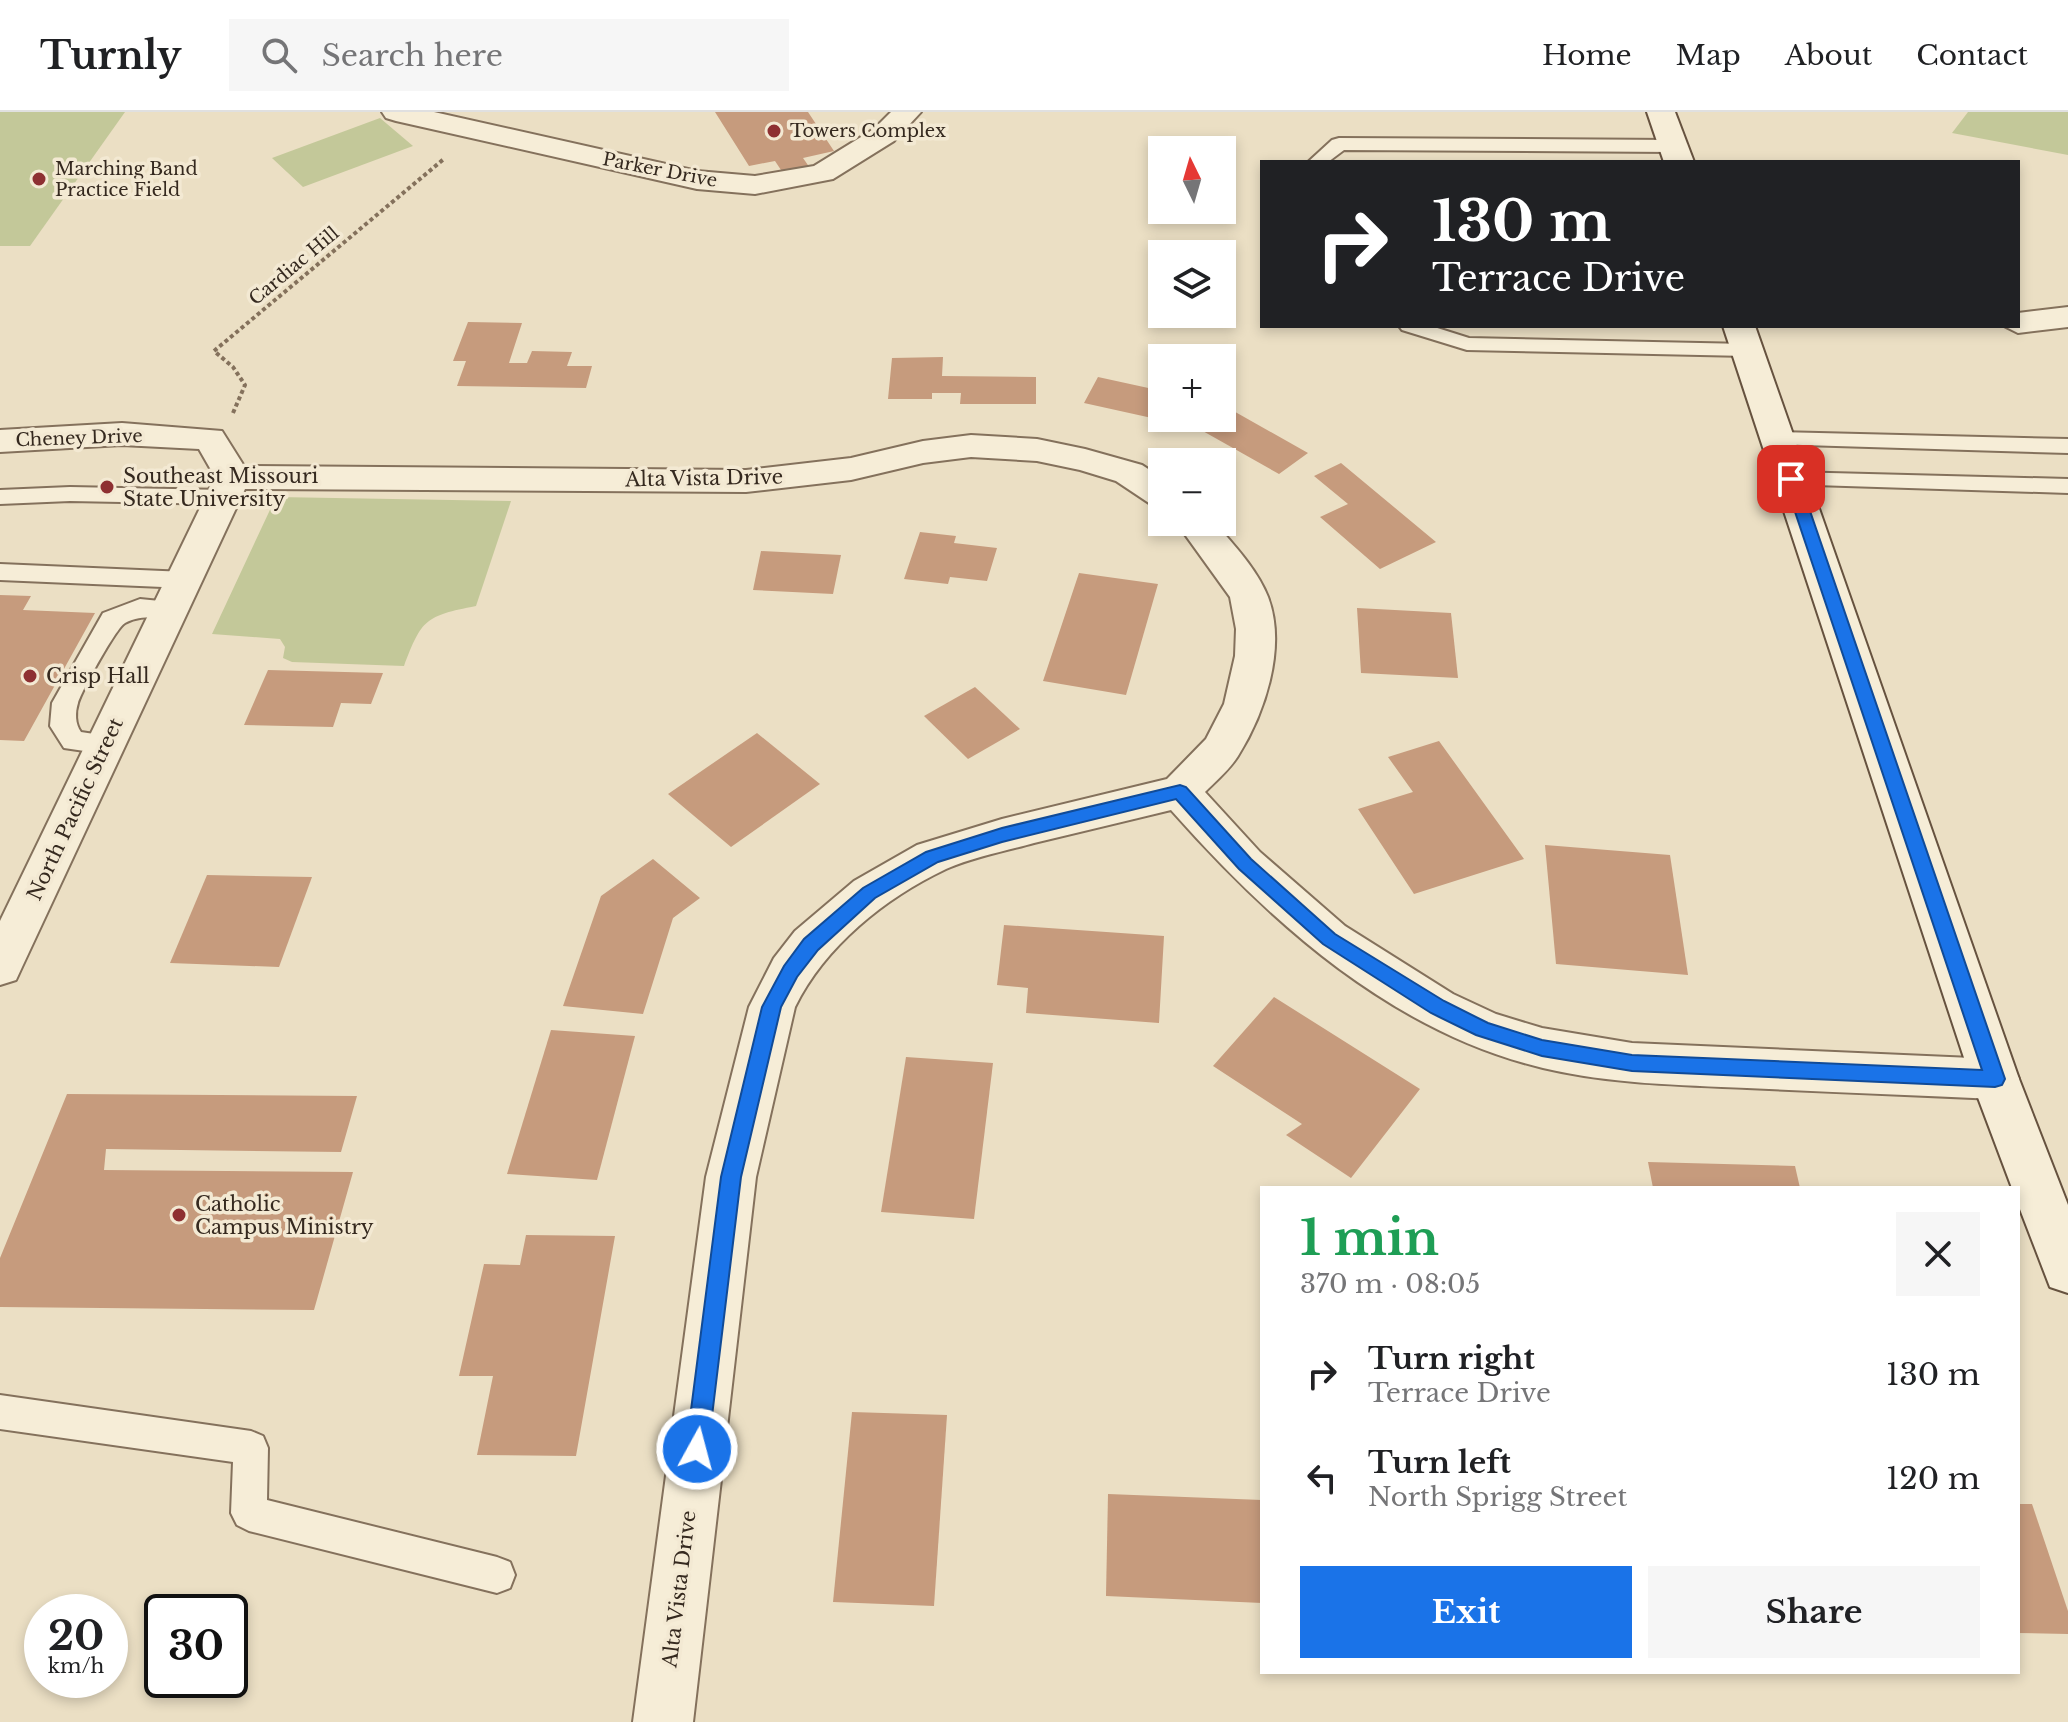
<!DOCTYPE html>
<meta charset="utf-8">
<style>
body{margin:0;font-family:"Libre Baskerville",serif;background:#f6f6f6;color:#202124;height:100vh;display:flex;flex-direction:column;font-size:30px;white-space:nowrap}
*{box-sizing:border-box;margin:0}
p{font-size:26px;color:#757577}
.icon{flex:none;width:44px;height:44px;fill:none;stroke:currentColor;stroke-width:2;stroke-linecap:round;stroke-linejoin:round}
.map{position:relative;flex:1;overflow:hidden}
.side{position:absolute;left:1260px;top:1074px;width:760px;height:488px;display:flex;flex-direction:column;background:#fff;border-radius:0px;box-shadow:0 4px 12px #0003}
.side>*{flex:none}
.banner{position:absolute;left:1260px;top:48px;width:760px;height:168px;border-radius:0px;box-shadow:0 4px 12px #0003;background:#202124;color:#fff;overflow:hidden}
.needle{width:52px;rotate:355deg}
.controls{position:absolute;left:1148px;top:24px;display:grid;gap:16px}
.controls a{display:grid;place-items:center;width:88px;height:88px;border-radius:0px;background:#fff;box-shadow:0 4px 12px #0003;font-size:40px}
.speed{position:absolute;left:24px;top:1482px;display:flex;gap:16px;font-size:40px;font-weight:700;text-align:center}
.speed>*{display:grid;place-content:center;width:104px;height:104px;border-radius:50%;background:#fff;box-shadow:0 4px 12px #0003;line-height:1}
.speed small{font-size:20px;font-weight:400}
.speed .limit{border:4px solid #111;border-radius:12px;background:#fff;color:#111}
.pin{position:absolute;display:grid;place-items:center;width:68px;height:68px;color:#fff;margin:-34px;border-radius:16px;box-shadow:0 4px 12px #0006}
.me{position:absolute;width:88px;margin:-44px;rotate:7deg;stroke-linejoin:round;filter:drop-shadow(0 0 6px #0008)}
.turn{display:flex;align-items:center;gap:28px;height:168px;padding:0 40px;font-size:36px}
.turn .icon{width:104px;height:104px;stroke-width:2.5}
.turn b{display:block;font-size:56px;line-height:68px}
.round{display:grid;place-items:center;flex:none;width:84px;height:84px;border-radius:0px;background:#f6f6f6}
.head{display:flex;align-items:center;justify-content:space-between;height:136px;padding:0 40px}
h1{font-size:48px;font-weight:800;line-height:60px;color:#1e9e55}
.primary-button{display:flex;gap:16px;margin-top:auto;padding:16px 40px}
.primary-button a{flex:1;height:92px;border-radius:0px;background:#1a73e8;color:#fff;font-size:32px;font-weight:800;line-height:92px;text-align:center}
.primary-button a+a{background:#f6f6f6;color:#202124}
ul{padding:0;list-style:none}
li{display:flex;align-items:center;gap:24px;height:104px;padding:0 40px}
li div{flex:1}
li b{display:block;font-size:30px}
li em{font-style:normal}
header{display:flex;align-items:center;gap:48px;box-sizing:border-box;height:112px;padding:0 40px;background:#fff;border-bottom:2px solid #e0e0e0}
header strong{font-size:38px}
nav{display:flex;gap:44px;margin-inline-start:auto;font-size:28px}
.search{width:560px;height:72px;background:#f6f6f6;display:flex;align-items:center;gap:20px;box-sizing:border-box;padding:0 28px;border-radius:0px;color:#757577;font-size:30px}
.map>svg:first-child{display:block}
.green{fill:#c3c899}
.building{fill:#c69b7d}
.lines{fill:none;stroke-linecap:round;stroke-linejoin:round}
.service-casing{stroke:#84715c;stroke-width:4}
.minor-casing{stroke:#84715c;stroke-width:4}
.secondary-casing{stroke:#66523f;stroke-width:4}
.path{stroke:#84715c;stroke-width:4;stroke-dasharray:4 3;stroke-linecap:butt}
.service{fill:#f6edd7;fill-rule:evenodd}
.minor{fill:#f6edd7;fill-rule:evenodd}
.secondary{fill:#f6edd7;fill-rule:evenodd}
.route{fill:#1a73e8;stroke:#114b97;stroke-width:2}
.poi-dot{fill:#8e3032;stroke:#f3e9d3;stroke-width:3}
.labels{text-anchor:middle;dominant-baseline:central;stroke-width:7;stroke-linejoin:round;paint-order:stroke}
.far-poi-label{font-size:18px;fill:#35291f;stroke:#f3e9d3;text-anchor:start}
.far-street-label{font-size:18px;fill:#35291f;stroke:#f3e9d3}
.poi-label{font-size:20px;fill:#35291f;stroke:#f3e9d3;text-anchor:start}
.street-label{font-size:20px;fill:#35291f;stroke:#f3e9d3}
</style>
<header>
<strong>Turnly</strong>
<div class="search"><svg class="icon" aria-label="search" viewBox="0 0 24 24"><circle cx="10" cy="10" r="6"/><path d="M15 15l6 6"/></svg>Search here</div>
<nav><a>Home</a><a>Map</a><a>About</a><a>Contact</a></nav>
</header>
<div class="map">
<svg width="2068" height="1610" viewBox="0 0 2068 1610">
<rect width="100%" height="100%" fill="#ebdfc4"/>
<!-- green -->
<g class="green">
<polygon points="0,0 125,0 30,134 0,134"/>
<polygon points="1968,0 2068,0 2068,43 1952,21"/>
<polygon points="380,6 413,34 303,75 272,46"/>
<path d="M 276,385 L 511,389 L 476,494 C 425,504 422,507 404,554 L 292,550 L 283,546 L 285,535 L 280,527 L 212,522 Z"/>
</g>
<!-- building -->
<g class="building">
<polygon points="715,0 808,0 834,39 803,46 810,56 783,61 775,49 749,54"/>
<polygon points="468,210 522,211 509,251 527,251 532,239 572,240 567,254 592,254 586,276 457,274 466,249 453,249"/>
<polygon points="943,245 942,264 1036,265 1036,292 960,292 961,281 932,281 932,287 888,287 892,246"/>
<polygon points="1098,265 1162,279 1162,306 1182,306 1179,312 1084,291"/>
<polygon points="1230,297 1308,341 1279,362 1201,318 1222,306"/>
<polygon points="1341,351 1436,430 1380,457 1320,405 1348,392 1314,364"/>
<polygon points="920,420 956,424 954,431 997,436 987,469 950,465 948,472 904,467"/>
<polygon points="761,439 841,443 833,482 753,478"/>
<polygon points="1079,461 1158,472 1126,583 1043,569"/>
<polygon points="0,483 31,484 23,498 95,501 24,629 0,628"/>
<polygon points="1357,496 1451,501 1458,566 1361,561"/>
<polygon points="268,558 383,561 371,592 341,591 333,615 244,613"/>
<polygon points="975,575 1020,617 968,647 924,604"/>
<polygon points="757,621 820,672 731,735 668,682"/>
<polygon points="1439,629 1524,747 1414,782 1358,697 1413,680 1388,645"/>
<polygon points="1545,733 1670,743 1688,863 1556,852"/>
<polygon points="653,747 700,786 673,806 643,902 563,894 601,784"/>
<polygon points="207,763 312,765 279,855 170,851"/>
<polygon points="1004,813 1164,824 1159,911 1026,901 1028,876 997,873"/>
<polygon points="1274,885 1420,977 1351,1066 1286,1023 1302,1012 1213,954"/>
<polygon points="551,918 635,924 597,1068 507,1062"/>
<polygon points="906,945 993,951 974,1107 881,1100"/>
<polygon points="67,982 357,984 341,1040 106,1037 104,1058 353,1060 314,1198 0,1195 0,1146"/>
<polygon points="1648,1050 1795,1054 1800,1076 1653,1076"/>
<polygon points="526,1123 615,1124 576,1344 477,1343 493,1264 459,1264 484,1152 520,1153"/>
<polygon points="852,1300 947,1303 934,1494 833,1490"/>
<polygon points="1108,1382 1262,1388 1262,1491 1106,1484"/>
<polygon points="2018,1392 2032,1392 2068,1499 2068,1522 2018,1521"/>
</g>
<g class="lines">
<defs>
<g id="service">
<polygon points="1339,26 1673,28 1682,34 1673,40 1344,38 1328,50 1308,50 1332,28"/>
<polygon points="1399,214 1431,214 1469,226 1747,232 1758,238 1747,244 1467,238 1402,218"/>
<polygon points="1778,320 2068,327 2068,341 1770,332 1767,327 1770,322"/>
<polygon points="1791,360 2068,367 2068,381 1783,372 1780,367 1783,362"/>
<polygon points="70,375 224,378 232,380 235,385 232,390 224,392 70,389 0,392 0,378"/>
<polygon points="0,452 186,460 194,462 198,468 194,474 186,476 0,468"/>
<path d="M 140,487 L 180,491 L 183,497 L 180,503 C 160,508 144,501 125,511 C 116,516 82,578 78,591 C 75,600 75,612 81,620 L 114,625 L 118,632 L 114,639 L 105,642 L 64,636 L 50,614 L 52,591 L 103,501 Z"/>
<polygon points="0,1283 251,1319 263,1324 268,1336 267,1388 497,1445 510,1450 515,1463 510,1476 497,1481 249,1419 237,1413 231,1401 233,1350 0,1317"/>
</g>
<g id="minor">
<polygon points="382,0 434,0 697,59 755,64 814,54 874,17 891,0 921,0 894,29 833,67 755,82 697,77 396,9 386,6"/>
<polygon points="2068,195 2068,215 2018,221 2004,214 2018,214 2018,201"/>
<polygon points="122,311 222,319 244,354 746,358 851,346 923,329 971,323 1037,327 1085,337 1142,353 1162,366 1162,395 1149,391 1116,369 1080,358 1037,349 971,345 923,351 851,368 746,380 245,377 22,855 16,868 0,873 0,809 215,365 199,337 122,333 0,340 0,318"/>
<path d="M 1176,410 L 1214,410 C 1233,432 1257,457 1268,485 C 1287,535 1265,601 1238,644 C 1230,657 1216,669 1205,680 L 1260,740 L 1345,814 L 1453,882 L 1496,902 L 1542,916 L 1632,931 L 1995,947 L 2012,953 L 2019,967 L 2012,981 L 1995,987 C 1912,983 1830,980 1747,976 C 1679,973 1610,972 1543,956 C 1392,920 1271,811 1171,698 C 1126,709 1080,720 1034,731 C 1005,739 973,745 946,757 C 885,786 825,834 795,895 L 756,1065 L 693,1610 L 633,1610 L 706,1065 L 749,895 L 774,846 L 795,819 L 854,769 L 917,733 L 1002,707 L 1167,667 L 1206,627 L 1224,592 L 1235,544 L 1236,517 L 1230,485 Z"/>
</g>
<g id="secondary">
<polygon points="1647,0 1675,0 1694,50 1664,50"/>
<polygon points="1723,214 1755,214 2019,967 2068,1093 2068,1181 2050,1175 2018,1092 2018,1076 2012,1076 1971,967"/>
</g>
</defs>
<!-- service casing -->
<use href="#service" class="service-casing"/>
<!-- minor casing -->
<use href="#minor" class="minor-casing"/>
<!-- secondary casing -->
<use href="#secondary" class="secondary-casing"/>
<!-- path -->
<polyline class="path" points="233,301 245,273 233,255 214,239 445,46"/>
<!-- service -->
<use href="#service" class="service"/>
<!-- minor -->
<use href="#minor" class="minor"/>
<!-- secondary -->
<use href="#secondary" class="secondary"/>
</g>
<!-- route -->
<polygon class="route" points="1791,362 1799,367 2005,967 2002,973 1995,975 1632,959 1542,944 1476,923 1431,901 1323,832 1239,757 1176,687 1002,730 938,750 875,786 818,838 797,865 781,895 741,1065 708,1337 705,1345 697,1348 689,1345 686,1337 721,1065 762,895 784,854 804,827 863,776 926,740 1002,716 1180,673 1186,675 1251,747 1335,822 1444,889 1488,911 1542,928 1632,943 1982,958 1784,367"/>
<!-- markers -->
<g class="poi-dot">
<circle cx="774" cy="19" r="8"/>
<circle cx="39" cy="67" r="8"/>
<circle cx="107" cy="375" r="8"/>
<circle cx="30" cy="564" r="8"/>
<circle cx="179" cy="1103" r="8"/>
</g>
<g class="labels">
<!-- far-poi labels -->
<g class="far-poi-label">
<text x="790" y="19">Towers Complex</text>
<text x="55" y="57">Marching Band<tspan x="55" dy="21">Practice Field</tspan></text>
</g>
<!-- far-street labels -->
<g class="far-street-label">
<text transform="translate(660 58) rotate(11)">Parker Drive</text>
<text transform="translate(294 154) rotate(-40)">Cardiac Hill</text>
<text transform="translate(79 326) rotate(-2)">Cheney Drive</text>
</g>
<!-- poi labels -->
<g class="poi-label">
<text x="123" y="364">Southeast Missouri<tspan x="123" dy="23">State University</tspan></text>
<text x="46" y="564">Crisp Hall</text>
<text x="195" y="1092">Catholic<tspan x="195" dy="23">Campus Ministry</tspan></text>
</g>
<!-- street labels -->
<g class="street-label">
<text transform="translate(704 366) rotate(-1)">Alta Vista Drive</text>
<text transform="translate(75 697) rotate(-65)">North Pacific Street</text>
<text transform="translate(679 1477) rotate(-83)">Alta Vista Drive</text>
</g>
</g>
</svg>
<div class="controls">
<a><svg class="needle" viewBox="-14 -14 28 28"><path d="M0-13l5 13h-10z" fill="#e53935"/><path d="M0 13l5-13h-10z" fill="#757577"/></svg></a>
<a><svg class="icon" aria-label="layers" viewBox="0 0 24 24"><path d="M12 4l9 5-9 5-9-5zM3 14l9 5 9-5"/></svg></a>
<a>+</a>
<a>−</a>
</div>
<div class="speed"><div>20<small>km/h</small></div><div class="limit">30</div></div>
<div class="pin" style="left:1791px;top:367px;background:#d93025"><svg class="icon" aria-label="arrive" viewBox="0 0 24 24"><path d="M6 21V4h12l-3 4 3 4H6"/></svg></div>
<svg class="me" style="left:697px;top:1337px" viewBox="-20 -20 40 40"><circle r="17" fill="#1a73e8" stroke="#fff" stroke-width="3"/><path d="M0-11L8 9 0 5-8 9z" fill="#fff"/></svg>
<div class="banner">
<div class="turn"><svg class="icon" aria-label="right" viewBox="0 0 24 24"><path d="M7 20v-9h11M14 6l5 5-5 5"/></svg><div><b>130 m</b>Terrace Drive</div></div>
</div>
<section class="side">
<div class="head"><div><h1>1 min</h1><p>370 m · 08:05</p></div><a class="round"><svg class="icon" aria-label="close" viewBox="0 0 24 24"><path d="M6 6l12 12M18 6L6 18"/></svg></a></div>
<ul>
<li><svg class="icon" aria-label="right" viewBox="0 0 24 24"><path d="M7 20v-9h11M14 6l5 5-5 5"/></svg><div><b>Turn right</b><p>Terrace Drive</p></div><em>130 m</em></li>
<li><svg class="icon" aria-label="left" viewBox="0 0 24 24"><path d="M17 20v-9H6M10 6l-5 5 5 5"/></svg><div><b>Turn left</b><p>North Sprigg Street</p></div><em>120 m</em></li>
</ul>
<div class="primary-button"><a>Exit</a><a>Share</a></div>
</section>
</div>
